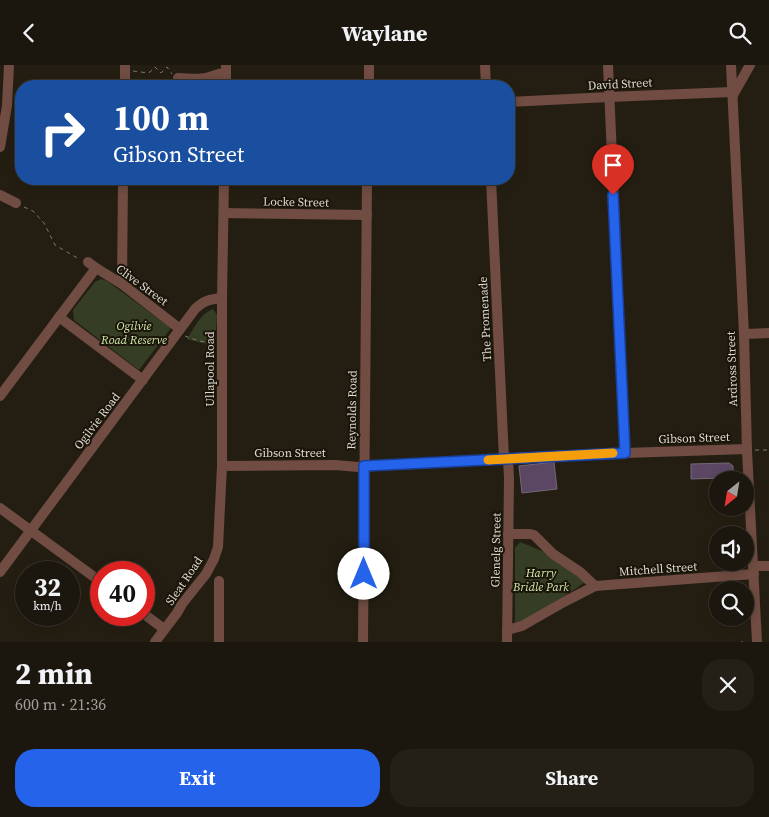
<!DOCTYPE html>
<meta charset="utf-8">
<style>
body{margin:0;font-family:"Source Serif 4",serif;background:#241f17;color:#f1f3f6;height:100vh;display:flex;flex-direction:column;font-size:19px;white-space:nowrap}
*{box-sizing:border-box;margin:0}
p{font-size:16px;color:#a09f9e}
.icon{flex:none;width:28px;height:28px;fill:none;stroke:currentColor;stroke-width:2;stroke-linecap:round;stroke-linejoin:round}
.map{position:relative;height:577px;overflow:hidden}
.sheet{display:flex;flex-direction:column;background:#1b160e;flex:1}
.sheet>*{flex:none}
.banner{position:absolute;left:15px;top:15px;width:500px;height:105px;border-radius:20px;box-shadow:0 2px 8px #0003,0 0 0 1px #39352e;background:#1a4fa0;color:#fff;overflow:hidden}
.needle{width:32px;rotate:210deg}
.buttons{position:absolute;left:709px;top:406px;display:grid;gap:10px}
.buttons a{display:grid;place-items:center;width:45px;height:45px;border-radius:50%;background:#1b160e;box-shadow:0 2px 8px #0003,0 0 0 1px #39352e;font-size:25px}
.speed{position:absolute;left:15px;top:496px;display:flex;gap:10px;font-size:25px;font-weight:700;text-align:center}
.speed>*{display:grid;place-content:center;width:65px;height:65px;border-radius:50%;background:#1b160e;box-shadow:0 2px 8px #0003,0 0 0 1px #39352e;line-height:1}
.speed small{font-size:12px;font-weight:400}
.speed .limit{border:8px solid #d22;background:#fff;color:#111}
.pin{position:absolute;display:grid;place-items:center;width:42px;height:42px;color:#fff;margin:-51px -21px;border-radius:50% 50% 50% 0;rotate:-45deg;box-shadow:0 0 5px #0007}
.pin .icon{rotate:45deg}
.me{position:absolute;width:55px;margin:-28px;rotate:0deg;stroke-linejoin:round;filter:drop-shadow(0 0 4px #0008)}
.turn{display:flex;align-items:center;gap:18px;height:105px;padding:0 15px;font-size:22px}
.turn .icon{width:65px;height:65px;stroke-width:2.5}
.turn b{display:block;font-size:35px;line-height:42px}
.round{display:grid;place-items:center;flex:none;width:52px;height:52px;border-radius:20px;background:#241f17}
.summary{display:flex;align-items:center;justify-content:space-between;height:85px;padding:0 15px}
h1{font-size:30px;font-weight:700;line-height:38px}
.action{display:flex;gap:10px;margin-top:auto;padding:10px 15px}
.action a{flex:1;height:58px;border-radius:20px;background:#2563eb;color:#fff;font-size:20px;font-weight:700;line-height:58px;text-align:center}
.action a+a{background:#241f17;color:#f1f3f6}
header{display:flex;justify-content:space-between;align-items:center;height:65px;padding:0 15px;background:#1b160e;font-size:22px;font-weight:700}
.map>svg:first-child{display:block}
.green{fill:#353e25}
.building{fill:#5b4664;stroke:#726977}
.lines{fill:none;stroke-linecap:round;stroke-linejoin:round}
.path{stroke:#7c776d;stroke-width:1;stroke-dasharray:4 4;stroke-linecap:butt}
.minor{stroke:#704c42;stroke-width:10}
.route-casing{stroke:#184099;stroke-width:12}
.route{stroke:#2563eb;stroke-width:9}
.slow{stroke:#f59e0b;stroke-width:9}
.labels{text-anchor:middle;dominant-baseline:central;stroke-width:4;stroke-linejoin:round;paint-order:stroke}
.street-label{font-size:12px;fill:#dfdbd3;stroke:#1a1409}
.park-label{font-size:12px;font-style:italic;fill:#d0e9ab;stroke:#1a1409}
</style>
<header><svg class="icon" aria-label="back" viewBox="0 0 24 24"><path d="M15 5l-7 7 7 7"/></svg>Waylane<svg class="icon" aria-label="search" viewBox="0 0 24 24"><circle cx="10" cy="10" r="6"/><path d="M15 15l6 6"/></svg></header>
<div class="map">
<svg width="769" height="577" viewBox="0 0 769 577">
<rect width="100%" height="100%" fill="#241e12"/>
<!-- green -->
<g class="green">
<polygon points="101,214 107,216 171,263 139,305 74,255 73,245 95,217"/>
<path d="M 213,244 L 217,250 L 215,280 L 202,278 L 187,274 C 194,263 200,249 213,244 Z"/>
<polygon points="520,477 549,489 570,502 585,517 574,525 515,560 515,483"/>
</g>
<!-- building -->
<g class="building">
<polygon points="554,397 557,424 522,428 519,401"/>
<polygon points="729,398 733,401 733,415 722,415 722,413 691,414 691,399"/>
</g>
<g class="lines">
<!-- path -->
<g class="path">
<polyline points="133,6 148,8 150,7 155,2 161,8 167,2 172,9"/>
<polyline points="24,142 33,146 44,158 55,180 79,194"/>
<polyline points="185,271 199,276 213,278"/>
<polyline points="755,385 769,385"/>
<polyline points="742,576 742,577"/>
</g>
<!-- minor -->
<g class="minor">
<polyline points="485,0 486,21"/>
<polyline points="608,0 625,388"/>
<polyline points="731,0 744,269 747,386 757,577"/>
<path d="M 178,13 C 187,13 197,15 206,13 C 213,11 219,8 226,8"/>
<polyline points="125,21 125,1"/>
<polyline points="226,21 226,0"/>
<polyline points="369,21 369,0"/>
<polyline points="733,30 750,0"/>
<polyline points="509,37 609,32 732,27"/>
<polyline points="0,82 7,41 9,0"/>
<polyline points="491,114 504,394"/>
<polyline points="0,130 16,138"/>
<polyline points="224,148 367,150"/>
<polyline points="88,197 96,203 122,219 180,264"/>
<polyline points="122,219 123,114"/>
<polyline points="59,252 143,315"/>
<polyline points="744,269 769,268"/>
<polyline points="0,331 96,203"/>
<polyline points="222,401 335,400 358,402 625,388 747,384"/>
<polyline points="0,443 101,517"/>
<polyline points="508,469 530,469 534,470 553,489 580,507 595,521"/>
<polyline points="753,501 769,501"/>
<path d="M 0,507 L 195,244 C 203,236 210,234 222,233"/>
<polyline points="144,549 164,564"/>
<polyline points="507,565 522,561 562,538 595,521 754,509"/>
<polyline points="155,577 177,548 182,539 206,509 214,494 218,482 222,401 222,233 224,114"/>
<polyline points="219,577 219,516"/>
<polyline points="363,577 367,114"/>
<polyline points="507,577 509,413 508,394"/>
</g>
</g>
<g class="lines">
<defs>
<polyline id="route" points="364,509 364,401 625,388 613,130"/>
</defs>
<!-- route casing -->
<use href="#route" class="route-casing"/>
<!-- route -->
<use href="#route" class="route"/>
<!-- slow -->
<polyline class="slow" points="488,395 613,388"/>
</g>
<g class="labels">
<!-- street labels -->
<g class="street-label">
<text transform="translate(620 19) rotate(-3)">David Street</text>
<text transform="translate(296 137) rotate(1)">Locke Street</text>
<text transform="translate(142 220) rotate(36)">Clive Street</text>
<text transform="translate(485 254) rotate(-93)">The Promenade</text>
<text transform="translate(210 304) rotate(-90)">Ullapool Road</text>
<text transform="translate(732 304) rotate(-92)">Ardross Street</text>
<text transform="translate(352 345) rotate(-89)">Reynolds Road</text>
<text transform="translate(97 356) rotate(-53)">Ogilvie Road</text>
<text transform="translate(694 373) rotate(-2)">Gibson Street</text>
<text x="290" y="388">Gibson Street</text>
<text transform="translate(496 485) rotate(-89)">Glenelg Street</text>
<text transform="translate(658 504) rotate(-4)">Mitchell Street</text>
<text transform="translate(184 516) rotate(-56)">Sleat Road</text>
</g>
<!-- park labels -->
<g class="park-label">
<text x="134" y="261">Ogilvie<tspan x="134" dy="14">Road Reserve</tspan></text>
<text x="541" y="508">Harry<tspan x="541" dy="14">Bridle Park</tspan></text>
</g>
</g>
</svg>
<div class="buttons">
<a><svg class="needle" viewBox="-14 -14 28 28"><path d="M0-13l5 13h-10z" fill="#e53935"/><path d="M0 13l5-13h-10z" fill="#a09f9e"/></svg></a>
<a><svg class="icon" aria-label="sound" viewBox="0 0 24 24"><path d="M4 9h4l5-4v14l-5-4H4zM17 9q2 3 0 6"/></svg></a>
<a><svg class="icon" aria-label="search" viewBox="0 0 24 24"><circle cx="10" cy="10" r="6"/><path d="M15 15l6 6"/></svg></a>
</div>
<div class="speed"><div>32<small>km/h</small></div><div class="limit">40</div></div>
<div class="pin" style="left:613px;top:130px;background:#d93025"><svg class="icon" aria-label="arrive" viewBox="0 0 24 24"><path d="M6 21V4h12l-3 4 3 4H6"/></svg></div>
<svg class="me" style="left:364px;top:509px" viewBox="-20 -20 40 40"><circle r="19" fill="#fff"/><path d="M0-13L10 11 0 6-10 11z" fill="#2563eb"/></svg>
<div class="banner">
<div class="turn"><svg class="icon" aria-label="right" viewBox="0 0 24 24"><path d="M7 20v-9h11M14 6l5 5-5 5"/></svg><div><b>100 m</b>Gibson Street</div></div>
</div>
</div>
<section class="sheet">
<div class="summary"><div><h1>2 min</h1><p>600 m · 21:36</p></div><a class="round"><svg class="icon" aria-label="close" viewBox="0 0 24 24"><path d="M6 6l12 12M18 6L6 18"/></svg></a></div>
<div class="action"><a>Exit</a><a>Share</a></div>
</section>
